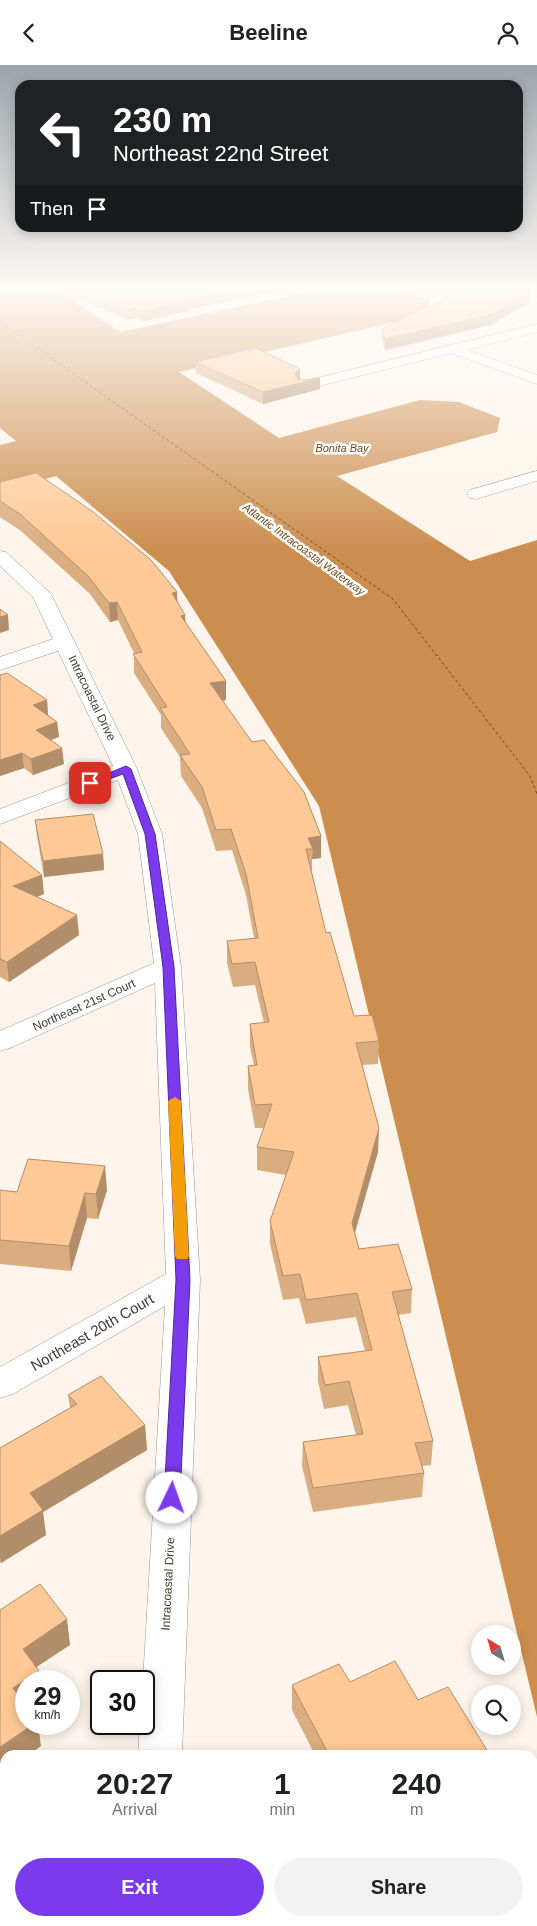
<!DOCTYPE html>
<style>
body{margin:0;font-family:Arial,sans-serif;background:#f2f2f2;color:#202124;height:100vh;display:flex;flex-direction:column;font-size:19px;white-space:nowrap}
*{box-sizing:border-box;margin:0}
p{font-size:16px;color:#757577}
.icon{flex:none;width:28px;height:28px;fill:none;stroke:currentColor;stroke-width:2;stroke-linecap:round;stroke-linejoin:round}
.map{position:relative;flex:1;overflow:hidden}
.drawer{position:absolute;left:0px;top:1685px;width:538px;height:176px;display:flex;flex-direction:column;background:#fff;border-radius:15px 15px 0 0;box-shadow:0 2px 12px #0003}
.drawer>*{flex:none}
.guide{position:absolute;left:15px;top:15px;width:508px;height:152px;border-radius:15px;box-shadow:0 2px 12px #0003;background:#202124;color:#fff;overflow:hidden}
.needle{width:32px;rotate:323deg}
.controls{position:absolute;left:471px;top:1560px;display:grid;gap:10px}
.controls a{display:grid;place-items:center;width:50px;height:50px;border-radius:50%;background:#fff;box-shadow:0 2px 12px #0003;font-size:25px}
.speed{position:absolute;left:15px;top:1605px;display:flex;gap:10px;font-size:25px;font-weight:700;text-align:center}
.speed>*{display:grid;place-content:center;width:65px;height:65px;border-radius:50%;background:#fff;box-shadow:0 2px 12px #0003;line-height:1}
.speed small{font-size:12px;font-weight:400}
.speed .limit{border:2px solid #111;border-radius:8px;background:#fff;color:#111}
.pin{position:absolute;display:grid;place-items:center;width:42px;height:42px;color:#fff;margin:-21px;border-radius:10px;box-shadow:0 2px 8px #0006}
.me{position:absolute;width:55px;margin:-28px;rotate:3deg;stroke-linejoin:round;filter:drop-shadow(0 0 4px #0008)}
.turn{display:flex;align-items:center;gap:18px;height:105px;padding:0 15px;font-size:22px}
.turn .icon{width:65px;height:65px;stroke-width:2.5}
.turn b{display:block;font-size:35px;line-height:42px}
.then{display:flex;align-items:center;height:48px;padding:0 15px;background:#0003;gap:10px;font-size:19px}
.eta{display:flex;justify-content:space-evenly;align-items:center;height:85px;text-align:center}
.eta b{font-size:30px;font-weight:700;line-height:35px}
.action{display:flex;gap:10px;margin-top:auto;padding:10px 15px}
.action a{flex:1;height:58px;border-radius:30px;background:#7c3aed;color:#fff;font-size:20px;font-weight:700;line-height:58px;text-align:center}
.action a+a{background:#f2f2f2;color:#202124}
header{display:flex;justify-content:space-between;align-items:center;height:65px;padding:0 15px;background:#fff;font-size:22px;font-weight:700}
.map>svg:first-child{display:block}
.water{fill:#cc8e4e}
.lines{fill:none;stroke-linecap:round;stroke-linejoin:round}
.ferry{stroke:#724817;stroke-width:1;stroke-dasharray:3 2.5;stroke-linecap:butt}
.minor-casing{stroke:#a19488;stroke-width:1}
.minor{fill:#fff;fill-rule:evenodd}
.wall{fill:#daad81}
.shaded-wall{fill:#b28d69}
.building{fill:#fec996;stroke:#b28d69}
.route{fill:#7c3aed;stroke:#51269a}
.slow{fill:#f59e0b}
.labels{text-anchor:middle;dominant-baseline:central;stroke-width:5;stroke-linejoin:round;paint-order:stroke}
.far-water-label{font-size:11px;font-style:italic;fill:#724817;stroke:#fff}
.street-label{font-size:12px;fill:#413b36;stroke:#fff}
.near-street-label{font-size:15px;fill:#413b36;stroke:#fff}
</style>
<header><svg class="icon" aria-label="back" viewBox="0 0 24 24"><path d="M15 5l-7 7 7 7"/></svg>Beeline<svg class="icon" aria-label="person" viewBox="0 0 24 24"><circle cx="12" cy="8" r="4"/><path d="M4 21q1-7 8-7t8 7"/></svg></header>
<div class="map">
<svg width="537" height="1861" viewBox="0 0 537 1861">
<rect width="100%" height="100%" fill="#fdf5ec"/>
<!-- water -->
<polygon class="water" points="0,225 56,225 120,267 317,225 401,225 430,235 429,249 179,307 279,373 420,335 459,337 500,353 497,367 337,411 470,496 537,475 537,1652 319,741 169,506 56,411 0,426 0,380 16,376 0,363"/>
<g class="lines">
<!-- ferry -->
<polyline class="ferry" points="0,257 393,534 530,711 537,729"/>
<defs>
<g id="minor">
<polygon points="503,225 523,225 537,230 537,238 504,228"/>
<polygon points="537,259 537,267 467,285 537,310 537,319 451,288 303,325 298,324 296,321 298,318"/>
<polygon points="537,406 537,416 476,434 470,433 467,429 470,425"/>
<polygon points="0,486 6,487 51,529 137,704 162,769 181,902 200,1215 182,1690 138,1690 140,1659 144,1659 143,1616 165,1241 13,1329 0,1333 0,1302 166,1209 155,918 10,983 0,986 0,966 154,898 138,769 118,715 0,759 0,744 113,701 58,586 0,605 0,592 53,574 33,532 0,501"/>
<polygon points="5,1819 5,1856 22,1856 18,1861 0,1861 0,1821"/>
<polygon points="188,1856 235,1856 236,1861 190,1861"/>
</g>
</defs>
<!-- minor casing -->
<use href="#minor" class="minor-casing"/>
<!-- minor -->
<use href="#minor" class="minor"/>
</g>
<!-- wall -->
<g class="wall">
<polygon points="63,225 282,225 189,244 190,246 143,256 137,253 128,255 64,228"/>
<polygon points="427,225 523,225 530,227 529,238 491,260 385,285 382,275 382,264 449,232"/>
<polygon points="529,225 537,225 537,228"/>
<polygon points="195,297 300,304 300,315 320,324 263,339 196,308"/>
<polygon points="0,417 178,537 186,558 226,616 226,635 222,636 321,771 321,793 312,794 312,805 311,805 326,868 354,951 379,976 378,999 362,1000 378,1087 355,1168 359,1184 412,1224 411,1248 398,1250 433,1376 431,1400 422,1401 424,1408 422,1432 313,1447 302,1401 303,1377 356,1370 348,1340 324,1344 318,1316 318,1292 365,1286 356,1252 306,1259 299,1233 283,1235 270,1179 270,1156 286,1110 257,1105 257,1082 264,1063 255,1063 248,1024 248,1001 254,1000 250,982 250,959 264,958 255,920 233,922 227,898 227,876 254,873 246,830 232,785 216,786 202,743 181,711 180,692 161,663 161,650 134,608 134,588 118,555 110,557 90,529 21,466 0,452"/>
<polygon points="47,635 48,650 57,657 59,672 51,675 64,699 33,710 24,703 0,711"/>
<polygon points="35,755 103,789 104,805 44,812 37,771"/>
<polygon points="0,776 44,829 37,832 79,870 9,917 0,912"/>
<polygon points="0,1125 17,1127 107,1125 98,1154 87,1153 71,1206 0,1199"/>
<polygon points="68,1330 145,1360 147,1385 43,1447 46,1470 1,1498 0,1497 0,1383 70,1343"/>
<polygon points="350,1617 418,1635 490,1690 315,1690 292,1645 292,1620"/>
<polygon points="392,1856 513,1856 516,1861 392,1861"/>
</g>
<!-- shaded-wall -->
<g class="shaded-wall">
<polygon points="231,225 282,225 189,244 190,246 143,256 143,246 186,234"/>
<polygon points="530,227 529,238 491,260 385,285 385,274"/>
<polygon points="136,243 137,253 128,255 127,245"/>
<polygon points="300,304 300,315 320,313 320,324 263,339 263,327 295,308"/>
<polygon points="177,527 178,545 172,528"/>
<polygon points="117,537 118,555 110,557 109,538"/>
<polygon points="8,550 9,565 0,568 0,552"/>
<polygon points="185,550 186,569 181,551"/>
<polygon points="226,616 226,635 210,638 210,618"/>
<polygon points="47,635 48,650 34,655 33,640"/>
<polygon points="57,657 59,672 37,680 36,665"/>
<polygon points="62,683 64,699 33,710 31,694"/>
<polygon points="22,688 24,703 0,711 0,695"/>
<polygon points="321,771 321,793 312,794 313,784 308,773"/>
<polygon points="103,789 104,805 44,812 43,796"/>
<polygon points="42,810 44,829 15,840 13,821"/>
<polygon points="77,850 79,870 9,917 7,897"/>
<polygon points="379,1063 378,1087 351,1181 352,1158"/>
<polygon points="105,1101 107,1125 98,1154 96,1129"/>
<polygon points="85,1128 87,1153 71,1206 69,1181"/>
<polygon points="145,1360 147,1385 43,1447 46,1470 1,1498 0,1491 0,1471 30,1428"/>
<polygon points="67,1554 70,1580 26,1609 23,1584"/>
<polygon points="39,1606 40,1616 26,1616 26,1641 13,1623"/>
<polygon points="34,1659 38,1659 41,1681 29,1690 5,1690 5,1707 0,1710 0,1682"/>
</g>
<!-- building -->
<g class="building">
<polygon points="80,225 231,225 186,234 189,236 143,246 136,243 127,245"/>
<polygon points="456,225 523,225 530,227 492,249 385,274 382,264 454,229 449,229"/>
<polygon points="255,283 300,304 295,308 298,314 304,315 320,313 263,327 195,297"/>
<polygon points="36,408 92,446 151,495 177,527 172,528 185,550 181,551 226,616 210,618 252,677 264,675 304,727 321,771 308,773 313,784 306,784 326,868 330,867 354,951 372,950 379,976 356,978 379,1063 352,1158 359,1184 398,1179 412,1224 392,1227 433,1376 415,1378 424,1408 313,1423 303,1377 363,1369 349,1316 325,1320 318,1292 372,1285 357,1228 306,1235 300,1209 283,1211 270,1156 294,1087 257,1082 272,1039 255,1040 248,1001 257,1000 250,959 269,957 255,897 232,899 227,876 258,873 246,809 231,764 216,765 202,722 180,690 190,689 160,643 167,642 133,589 142,587 117,537 109,538 88,511 20,449 0,436 0,417"/>
<polygon points="0,544 8,550 0,552"/>
<polygon points="7,608 47,635 33,640 57,657 36,665 62,683 31,694 22,688 0,695 0,610"/>
<polygon points="93,749 103,789 43,796 35,755"/>
<polygon points="0,776 42,810 13,821 77,850 7,897 0,894"/>
<polygon points="28,1094 105,1101 96,1129 85,1128 69,1181 0,1175 0,1125 17,1127"/>
<polygon points="101,1311 145,1360 30,1428 43,1445 0,1471 0,1383 77,1339 68,1330"/>
<polygon points="40,1519 67,1554 23,1584 39,1606 13,1623 26,1641 26,1659 34,1659 0,1682 0,1545"/>
<polygon points="395,1596 418,1635 448,1622 490,1690 329,1690 292,1620 339,1599 350,1617"/>
<polygon points="396,1856 513,1856 516,1861 398,1861"/>
</g>
<!-- sky -->
<linearGradient id="sky" x2="0" y2="1"><stop stop-color="#9da5aa"/><stop offset="0.46" stop-color="#fefaf6"/><stop offset="1" stop-color="#fefaf6" stop-opacity="0"/></linearGradient>
<rect width="537" height="486" fill="url(#sky)"/>
<!-- route -->
<polygon class="route" points="126,701 131,704 155,769 174,902 190,1215 180,1433 178,1437 172,1439 167,1437 164,1433 176,1215 163,902 145,769 123,709 90,721 85,718"/>
<!-- slow -->
<polygon class="slow" points="175,1032 181,1036 189,1191 187,1194 177,1194 175,1191 168,1036"/>
<g class="labels">
<!-- far-water labels -->
<g class="far-water-label">
<text x="342" y="383">Bonita Bay</text>
<text transform="translate(304 484) rotate(36)">Atlantic Intracoastal Waterway</text>
</g>
<!-- street labels -->
<g class="street-label">
<text transform="translate(92 633) rotate(64)">Intracoastal Drive</text>
<text transform="translate(84 940) rotate(-24)">Northeast 21st Court</text>
<text transform="translate(168 1519) rotate(-87)">Intracoastal Drive</text>
</g>
<!-- near-street labels -->
<g class="near-street-label">
<text transform="translate(92 1267) rotate(-30)">Northeast 20th Court</text>
</g>
</g>
</svg>
<div class="controls">
<a><svg class="needle" viewBox="-14 -14 28 28"><path d="M0-13l5 13h-10z" fill="#e53935"/><path d="M0 13l5-13h-10z" fill="#757577"/></svg></a>
<a><svg class="icon" aria-label="search" viewBox="0 0 24 24"><circle cx="10" cy="10" r="6"/><path d="M15 15l6 6"/></svg></a>
</div>
<div class="speed"><div>29<small>km/h</small></div><div class="limit">30</div></div>
<div class="pin" style="left:90px;top:718px;background:#d93025"><svg class="icon" aria-label="arrive" viewBox="0 0 24 24"><path d="M6 21V4h12l-3 4 3 4H6"/></svg></div>
<svg class="me" style="left:172px;top:1433px" viewBox="-20 -20 40 40"><circle r="19" fill="#fff"/><path d="M0-13L10 11 0 6-10 11z" fill="#7c3aed"/></svg>
<div class="guide">
<div class="turn"><svg class="icon" aria-label="left" viewBox="0 0 24 24"><path d="M17 20v-9H6M10 6l-5 5 5 5"/></svg><div><b>230 m</b>Northeast 22nd Street</div></div>
<div class="then">Then<svg class="icon" aria-label="arrive" viewBox="0 0 24 24"><path d="M6 21V4h12l-3 4 3 4H6"/></svg></div>
</div>
<section class="drawer">
<div class="eta">
<div><b>20:27</b><p>Arrival</p></div>
<div><b>1</b><p>min</p></div>
<div><b>240</b><p>m</p></div>
</div>
<div class="action"><a>Exit</a><a>Share</a></div>
</section>
</div>
